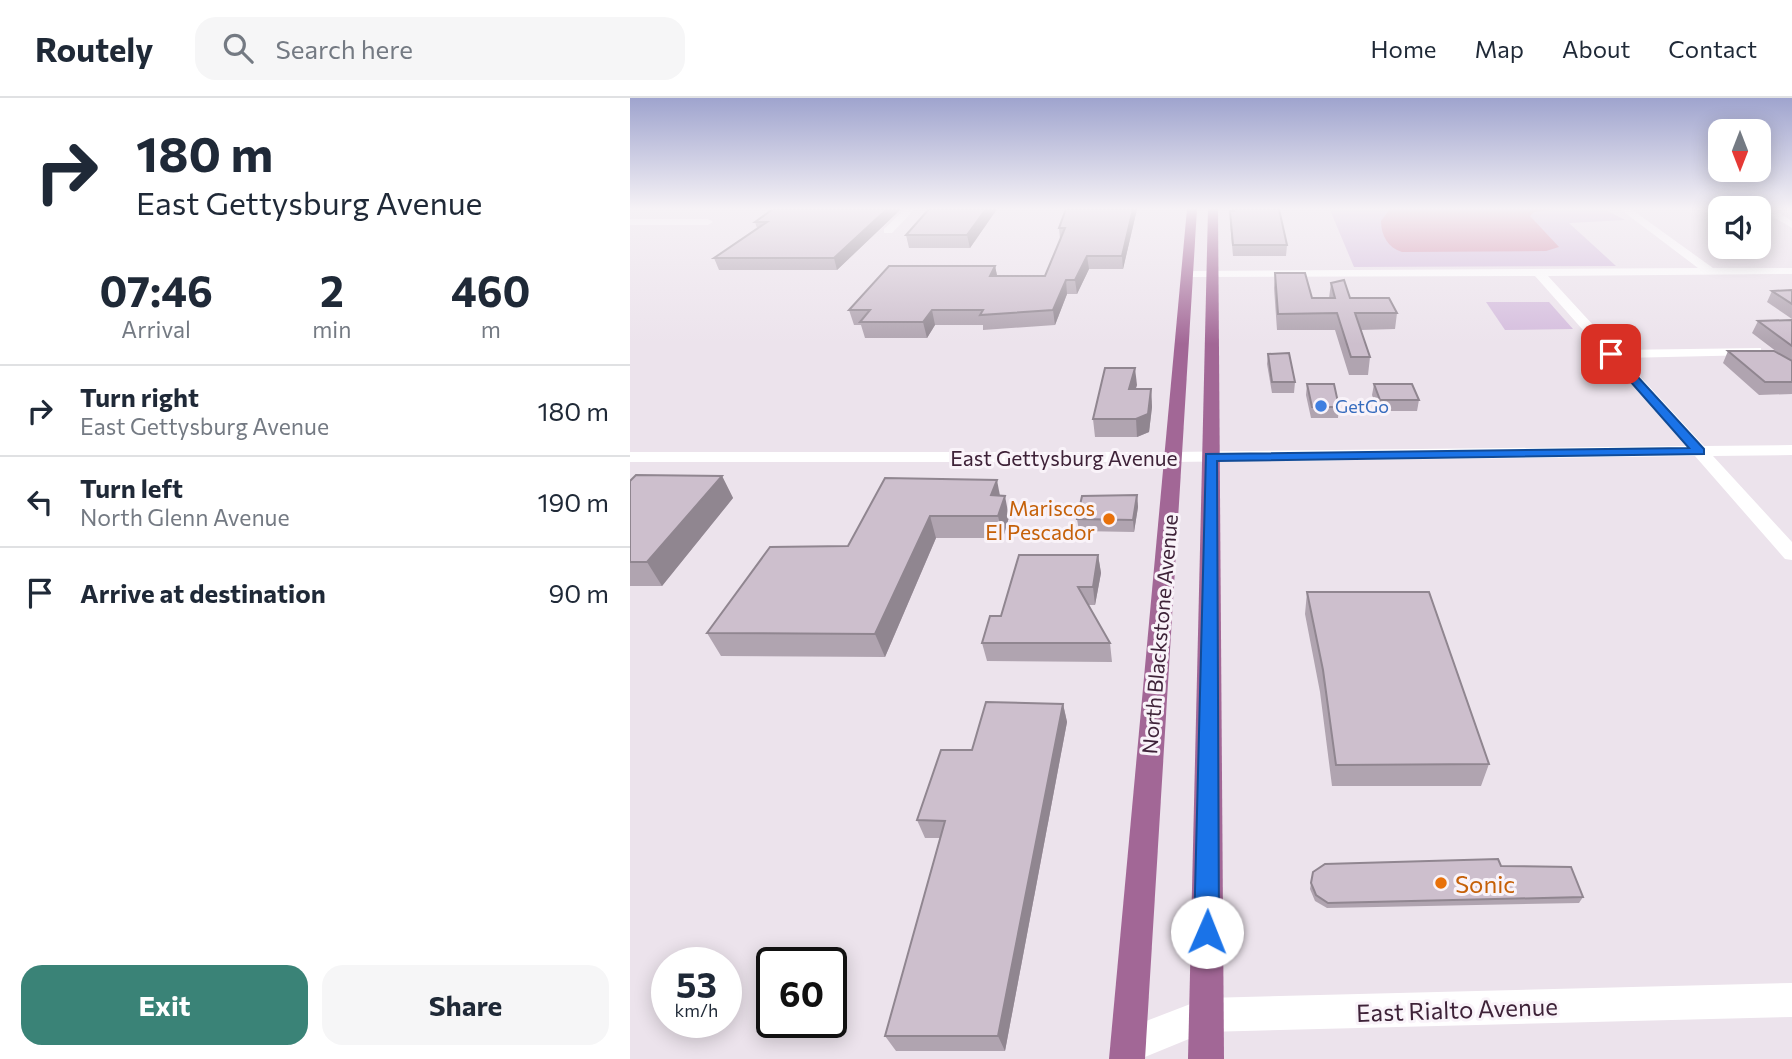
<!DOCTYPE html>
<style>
body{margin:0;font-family:Commissioner,sans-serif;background:#f6f6f7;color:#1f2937;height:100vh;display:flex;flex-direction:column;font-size:26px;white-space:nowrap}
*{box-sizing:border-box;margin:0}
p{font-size:23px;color:#747a83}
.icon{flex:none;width:38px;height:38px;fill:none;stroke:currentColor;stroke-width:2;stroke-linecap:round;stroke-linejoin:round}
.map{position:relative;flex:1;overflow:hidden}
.sheet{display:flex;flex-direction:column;background:#fff;width:630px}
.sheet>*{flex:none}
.hud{background:#fff;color:#1f2937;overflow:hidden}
.needle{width:46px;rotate:180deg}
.controls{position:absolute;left:1078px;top:21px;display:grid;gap:14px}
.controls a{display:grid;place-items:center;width:63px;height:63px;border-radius:14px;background:#fff;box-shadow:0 4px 18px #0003;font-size:35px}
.speed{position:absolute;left:21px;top:849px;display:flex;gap:14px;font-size:35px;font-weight:700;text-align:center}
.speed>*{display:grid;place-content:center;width:91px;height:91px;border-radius:50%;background:#fff;box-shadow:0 4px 18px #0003;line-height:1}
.speed small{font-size:18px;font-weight:400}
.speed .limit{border:4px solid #111;border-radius:10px;background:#fff;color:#111}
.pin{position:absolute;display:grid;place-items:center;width:60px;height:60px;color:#fff;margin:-30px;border-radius:14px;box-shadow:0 4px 10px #0006}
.me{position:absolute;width:77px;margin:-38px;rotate:1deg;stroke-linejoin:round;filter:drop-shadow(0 0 5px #0008)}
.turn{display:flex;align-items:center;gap:24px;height:147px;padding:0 21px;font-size:32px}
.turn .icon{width:91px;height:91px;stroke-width:2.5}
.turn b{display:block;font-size:49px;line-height:60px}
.eta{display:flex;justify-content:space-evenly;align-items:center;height:119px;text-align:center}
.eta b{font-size:42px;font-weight:700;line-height:49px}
.primary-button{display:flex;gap:14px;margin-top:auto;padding:14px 21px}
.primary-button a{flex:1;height:80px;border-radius:21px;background:#3a8377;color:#fff;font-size:28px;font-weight:700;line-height:80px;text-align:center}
.primary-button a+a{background:#f6f6f7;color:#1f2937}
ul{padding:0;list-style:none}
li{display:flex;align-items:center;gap:21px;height:91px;padding:0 21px;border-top:2px solid #e0e1e3}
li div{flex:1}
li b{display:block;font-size:26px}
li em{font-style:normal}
header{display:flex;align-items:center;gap:42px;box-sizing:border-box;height:98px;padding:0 35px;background:#fff;border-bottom:2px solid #e0e1e3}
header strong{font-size:33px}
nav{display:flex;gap:38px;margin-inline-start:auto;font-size:24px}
.search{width:490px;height:63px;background:#f6f6f7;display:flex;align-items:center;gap:18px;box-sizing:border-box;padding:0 24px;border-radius:21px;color:#747a83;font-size:26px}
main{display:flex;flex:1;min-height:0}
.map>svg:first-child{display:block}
.green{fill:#d4bcdd}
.water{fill:#d18ba6}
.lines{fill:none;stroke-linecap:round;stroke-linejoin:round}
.minor{fill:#fff;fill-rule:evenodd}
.major{fill:#a26796;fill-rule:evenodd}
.wall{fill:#b0a4b0}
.shaded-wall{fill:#908690}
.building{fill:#cdbfcd;stroke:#908690;stroke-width:2}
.route{fill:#1a73e8;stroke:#114b97;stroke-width:2}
.shop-dot{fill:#3f7fe0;stroke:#f9f3f9;stroke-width:2.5}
.food-dot{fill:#e8710a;stroke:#f9f3f9;stroke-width:2.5}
.labels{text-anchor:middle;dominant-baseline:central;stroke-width:6;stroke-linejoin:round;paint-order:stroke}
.far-shop-label{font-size:18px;fill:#366cbe;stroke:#f9f3f9;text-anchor:start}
.street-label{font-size:21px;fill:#3e2238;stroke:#f9f3f9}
.food-label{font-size:21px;fill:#c56008;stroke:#f9f3f9;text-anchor:end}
.near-food-label{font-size:24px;fill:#c56008;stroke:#f9f3f9;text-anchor:start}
.near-street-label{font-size:24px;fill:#3e2238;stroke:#f9f3f9}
</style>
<header>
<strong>Routely</strong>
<div class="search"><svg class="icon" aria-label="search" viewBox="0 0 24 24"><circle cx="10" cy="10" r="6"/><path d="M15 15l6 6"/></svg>Search here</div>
<nav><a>Home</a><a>Map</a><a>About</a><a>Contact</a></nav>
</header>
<main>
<section class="sheet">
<div class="hud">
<div class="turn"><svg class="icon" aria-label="right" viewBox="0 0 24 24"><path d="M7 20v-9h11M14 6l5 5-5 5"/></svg><div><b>180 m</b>East Gettysburg Avenue</div></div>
</div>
<div class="eta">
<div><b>07:46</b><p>Arrival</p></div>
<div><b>2</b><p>min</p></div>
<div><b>460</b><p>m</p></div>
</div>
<ul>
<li><svg class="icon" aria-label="right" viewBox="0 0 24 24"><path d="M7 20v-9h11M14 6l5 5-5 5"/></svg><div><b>Turn right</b><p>East Gettysburg Avenue</p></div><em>180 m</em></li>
<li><svg class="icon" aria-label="left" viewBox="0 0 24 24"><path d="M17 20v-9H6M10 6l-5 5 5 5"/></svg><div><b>Turn left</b><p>North Glenn Avenue</p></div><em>190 m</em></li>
<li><svg class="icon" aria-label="arrive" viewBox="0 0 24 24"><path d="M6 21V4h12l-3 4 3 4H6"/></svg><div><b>Arrive at destination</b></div><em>90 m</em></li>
</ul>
<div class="primary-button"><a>Exit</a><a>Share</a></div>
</section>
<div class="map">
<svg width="1162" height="961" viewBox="0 0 1162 961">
<rect width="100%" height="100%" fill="#ece3ec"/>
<!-- green -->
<g class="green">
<polygon points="974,111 995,122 939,125 986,168 724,169 700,112"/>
<polygon points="856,204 919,204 943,231 875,232"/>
</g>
<!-- water -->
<path class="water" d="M 760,111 L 927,111 L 904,114 L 900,118 L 929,149 L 916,153 L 772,154 C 758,150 751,137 751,123 Z"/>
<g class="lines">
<!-- minor -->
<g class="minor">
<polygon points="275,111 285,111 262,135 254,135 254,131"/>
<polygon points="990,111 1001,111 1083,170 1162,170 1162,176 918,178 986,252 1131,250 1131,256 1126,257 993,260 1074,348 1162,347 1162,357 1083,358 1162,444 1162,462 1155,461 1065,358 543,364 0,364 0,354 543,354 1056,348 905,178 557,179 551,176 557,173 1068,170"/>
<polygon points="1130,111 1142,111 1162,123 1162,130"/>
<polygon points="0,121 78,121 83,124 78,127 0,127"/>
<polygon points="1162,885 1162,919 576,934 510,961 485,961 480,948 485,935 576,900"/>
</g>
<!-- major -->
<g class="major">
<polygon points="557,111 567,111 515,961 479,961"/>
<polygon points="578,111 588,111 594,961 558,961"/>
</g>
</g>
<!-- wall -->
<g class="wall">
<polygon points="143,111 271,111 207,172 89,172 84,160 127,130 125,124"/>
<polygon points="367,111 340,150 279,150 276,137"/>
<polygon points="436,111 507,111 493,171 459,171 447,196 437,196 425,227 353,232 353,227 305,227 297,240 235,240 231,227 224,227 219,212 365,168 367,178 415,178 430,141 429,130"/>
<polygon points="602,111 649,111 657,147 656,158 603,158 600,124 600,113 602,113"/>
<polygon points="645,175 682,200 699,200 701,185 720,200 767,215 765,231 731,232 740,259 738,277 719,277 705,232 647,232 644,190"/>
<polygon points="1162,192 1162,221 1137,204 1142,193"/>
<polygon points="1162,222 1162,296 1129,297 1093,265 1098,253 1151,257 1122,235 1128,223"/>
<polygon points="638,256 665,284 664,295 642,295 637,266"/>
<polygon points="677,286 709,309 708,320 681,320 676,297"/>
<polygon points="744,286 789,302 787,313 748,313 742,297"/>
<polygon points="507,287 505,291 521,291 522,309 519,334 507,339 465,339 463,321"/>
<polygon points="92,378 103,400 32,488 0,488 0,383"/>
<polygon points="255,380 370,398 379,419 373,440 306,440 255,559 91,558 77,535 218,448"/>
<polygon points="507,397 508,409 504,434 449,433 447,421"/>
<polygon points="468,457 471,475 465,507 458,507 480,545 482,564 357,563 352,545 371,518"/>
<polygon points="677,494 859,666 851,688 702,688 690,594 675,516"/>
<polygon points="433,606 437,624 375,953 266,953 255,938 310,740 295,740 287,722 342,652"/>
<polygon points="871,768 953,799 949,805 697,810 685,803 680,791 683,774"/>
</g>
<!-- shaded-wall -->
<g class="shaded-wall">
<polygon points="257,111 271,111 207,172 204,160"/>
<polygon points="356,111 367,111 340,150 337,137"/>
<polygon points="503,111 507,111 493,171 492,158"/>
<polygon points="457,158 459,171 447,196 445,182"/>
<polygon points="365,168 368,182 360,178"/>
<polygon points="436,182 437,196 425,227 423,212"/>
<polygon points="302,212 305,227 297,240 293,224"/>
<polygon points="505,270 507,287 500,309 499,291"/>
<polygon points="521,291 522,309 519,334 507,339 506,321"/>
<polygon points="92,378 103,400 32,488 17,464"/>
<polygon points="367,382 371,403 366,419 361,397"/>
<polygon points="507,397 508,409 504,434 503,422"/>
<polygon points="375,398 379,419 373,440 368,418"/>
<polygon points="300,418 306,440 255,559 245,536"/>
<polygon points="468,457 471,475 465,507 463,489"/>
<polygon points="433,606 437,624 375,953 368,938"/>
</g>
<!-- building -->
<g class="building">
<polygon points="143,111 257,111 204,160 84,160 137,124 125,124"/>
<polygon points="299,111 356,111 337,137 276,137"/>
<polygon points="436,111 503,111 492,158 457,158 445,182 436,182 423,212 350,217 353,212 302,212 293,224 230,224 240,212 219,212 259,168 365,168 360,178 415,178 435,130 429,130"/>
<polygon points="603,111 649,111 657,147 603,147 600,113 604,113"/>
<polygon points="645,175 675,175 682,200 705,200 701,185 714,182 720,200 759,200 767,215 725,215 740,259 721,259 707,215 648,216"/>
<polygon points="1162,192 1162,206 1142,193"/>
<polygon points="1162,222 1162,248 1128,223"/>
<polygon points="1098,253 1144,253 1162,263 1162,284 1135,284"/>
<polygon points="659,255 665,284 642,284 638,256"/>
<polygon points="475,270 505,270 499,291 521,291 518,316 506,321 463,321"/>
<polygon points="677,286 704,286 709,309 682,309"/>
<polygon points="744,286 782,286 789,302 750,302"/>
<polygon points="6,377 92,378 17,464 0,464 0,383"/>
<polygon points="255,380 367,382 361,397 375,398 368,418 300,418 245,536 77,535 140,449 218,448"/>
<polygon points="507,397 503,422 447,421 452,398"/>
<polygon points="389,457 468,457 463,489 448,489 480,545 352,545 360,518 371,518"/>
<polygon points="677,494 799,494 859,666 706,667 693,572"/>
<polygon points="356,604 433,606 368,938 255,938 315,723 287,722 311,652 342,652"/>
<polygon points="868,761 871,768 941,769 953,799 698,805 686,797 681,785 683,774 695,766"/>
</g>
<!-- sky -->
<linearGradient id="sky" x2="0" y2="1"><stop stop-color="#9fa4ce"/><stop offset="0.45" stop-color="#f6f2f6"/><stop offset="1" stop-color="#f6f2f6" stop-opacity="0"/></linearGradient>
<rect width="1162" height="246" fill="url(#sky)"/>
<!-- route -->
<polygon class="route" points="978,254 985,254 1074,351 1074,356 587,363 589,834 585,842 577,846 568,842 564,834 576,356 1059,350 978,258"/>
<!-- markers -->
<circle class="shop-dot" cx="691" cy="308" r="7"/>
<g class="food-dot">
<circle cx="479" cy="421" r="7"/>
<circle cx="811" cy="785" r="7"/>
</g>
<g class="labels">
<!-- far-shop labels -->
<g class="far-shop-label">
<text x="705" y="308">GetGo</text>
</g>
<!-- street labels -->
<g class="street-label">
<text x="434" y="359">East Gettysburg Avenue</text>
<text transform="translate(529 536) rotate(-85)">North Blackstone Avenue</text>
</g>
<!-- food labels -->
<g class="food-label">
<text x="465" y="409">Mariscos<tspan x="465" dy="24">El Pescador</tspan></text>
</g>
<!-- near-food labels -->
<g class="near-food-label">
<text x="825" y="785">Sonic</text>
</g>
<!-- near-street labels -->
<g class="near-street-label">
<text transform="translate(827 911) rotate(-2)">East Rialto Avenue</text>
</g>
</g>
</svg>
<div class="controls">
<a><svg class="needle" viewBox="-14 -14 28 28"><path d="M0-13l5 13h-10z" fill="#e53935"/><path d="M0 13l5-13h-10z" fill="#747a83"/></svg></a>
<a><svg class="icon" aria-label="sound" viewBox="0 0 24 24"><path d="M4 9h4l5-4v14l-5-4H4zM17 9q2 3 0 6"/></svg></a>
</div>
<div class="speed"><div>53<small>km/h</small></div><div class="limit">60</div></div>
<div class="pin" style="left:981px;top:256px;background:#d93025"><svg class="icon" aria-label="arrive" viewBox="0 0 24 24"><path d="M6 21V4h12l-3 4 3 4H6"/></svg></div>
<svg class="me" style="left:577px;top:834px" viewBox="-20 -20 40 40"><circle r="19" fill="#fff"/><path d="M0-13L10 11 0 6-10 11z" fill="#1a73e8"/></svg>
</div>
</main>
